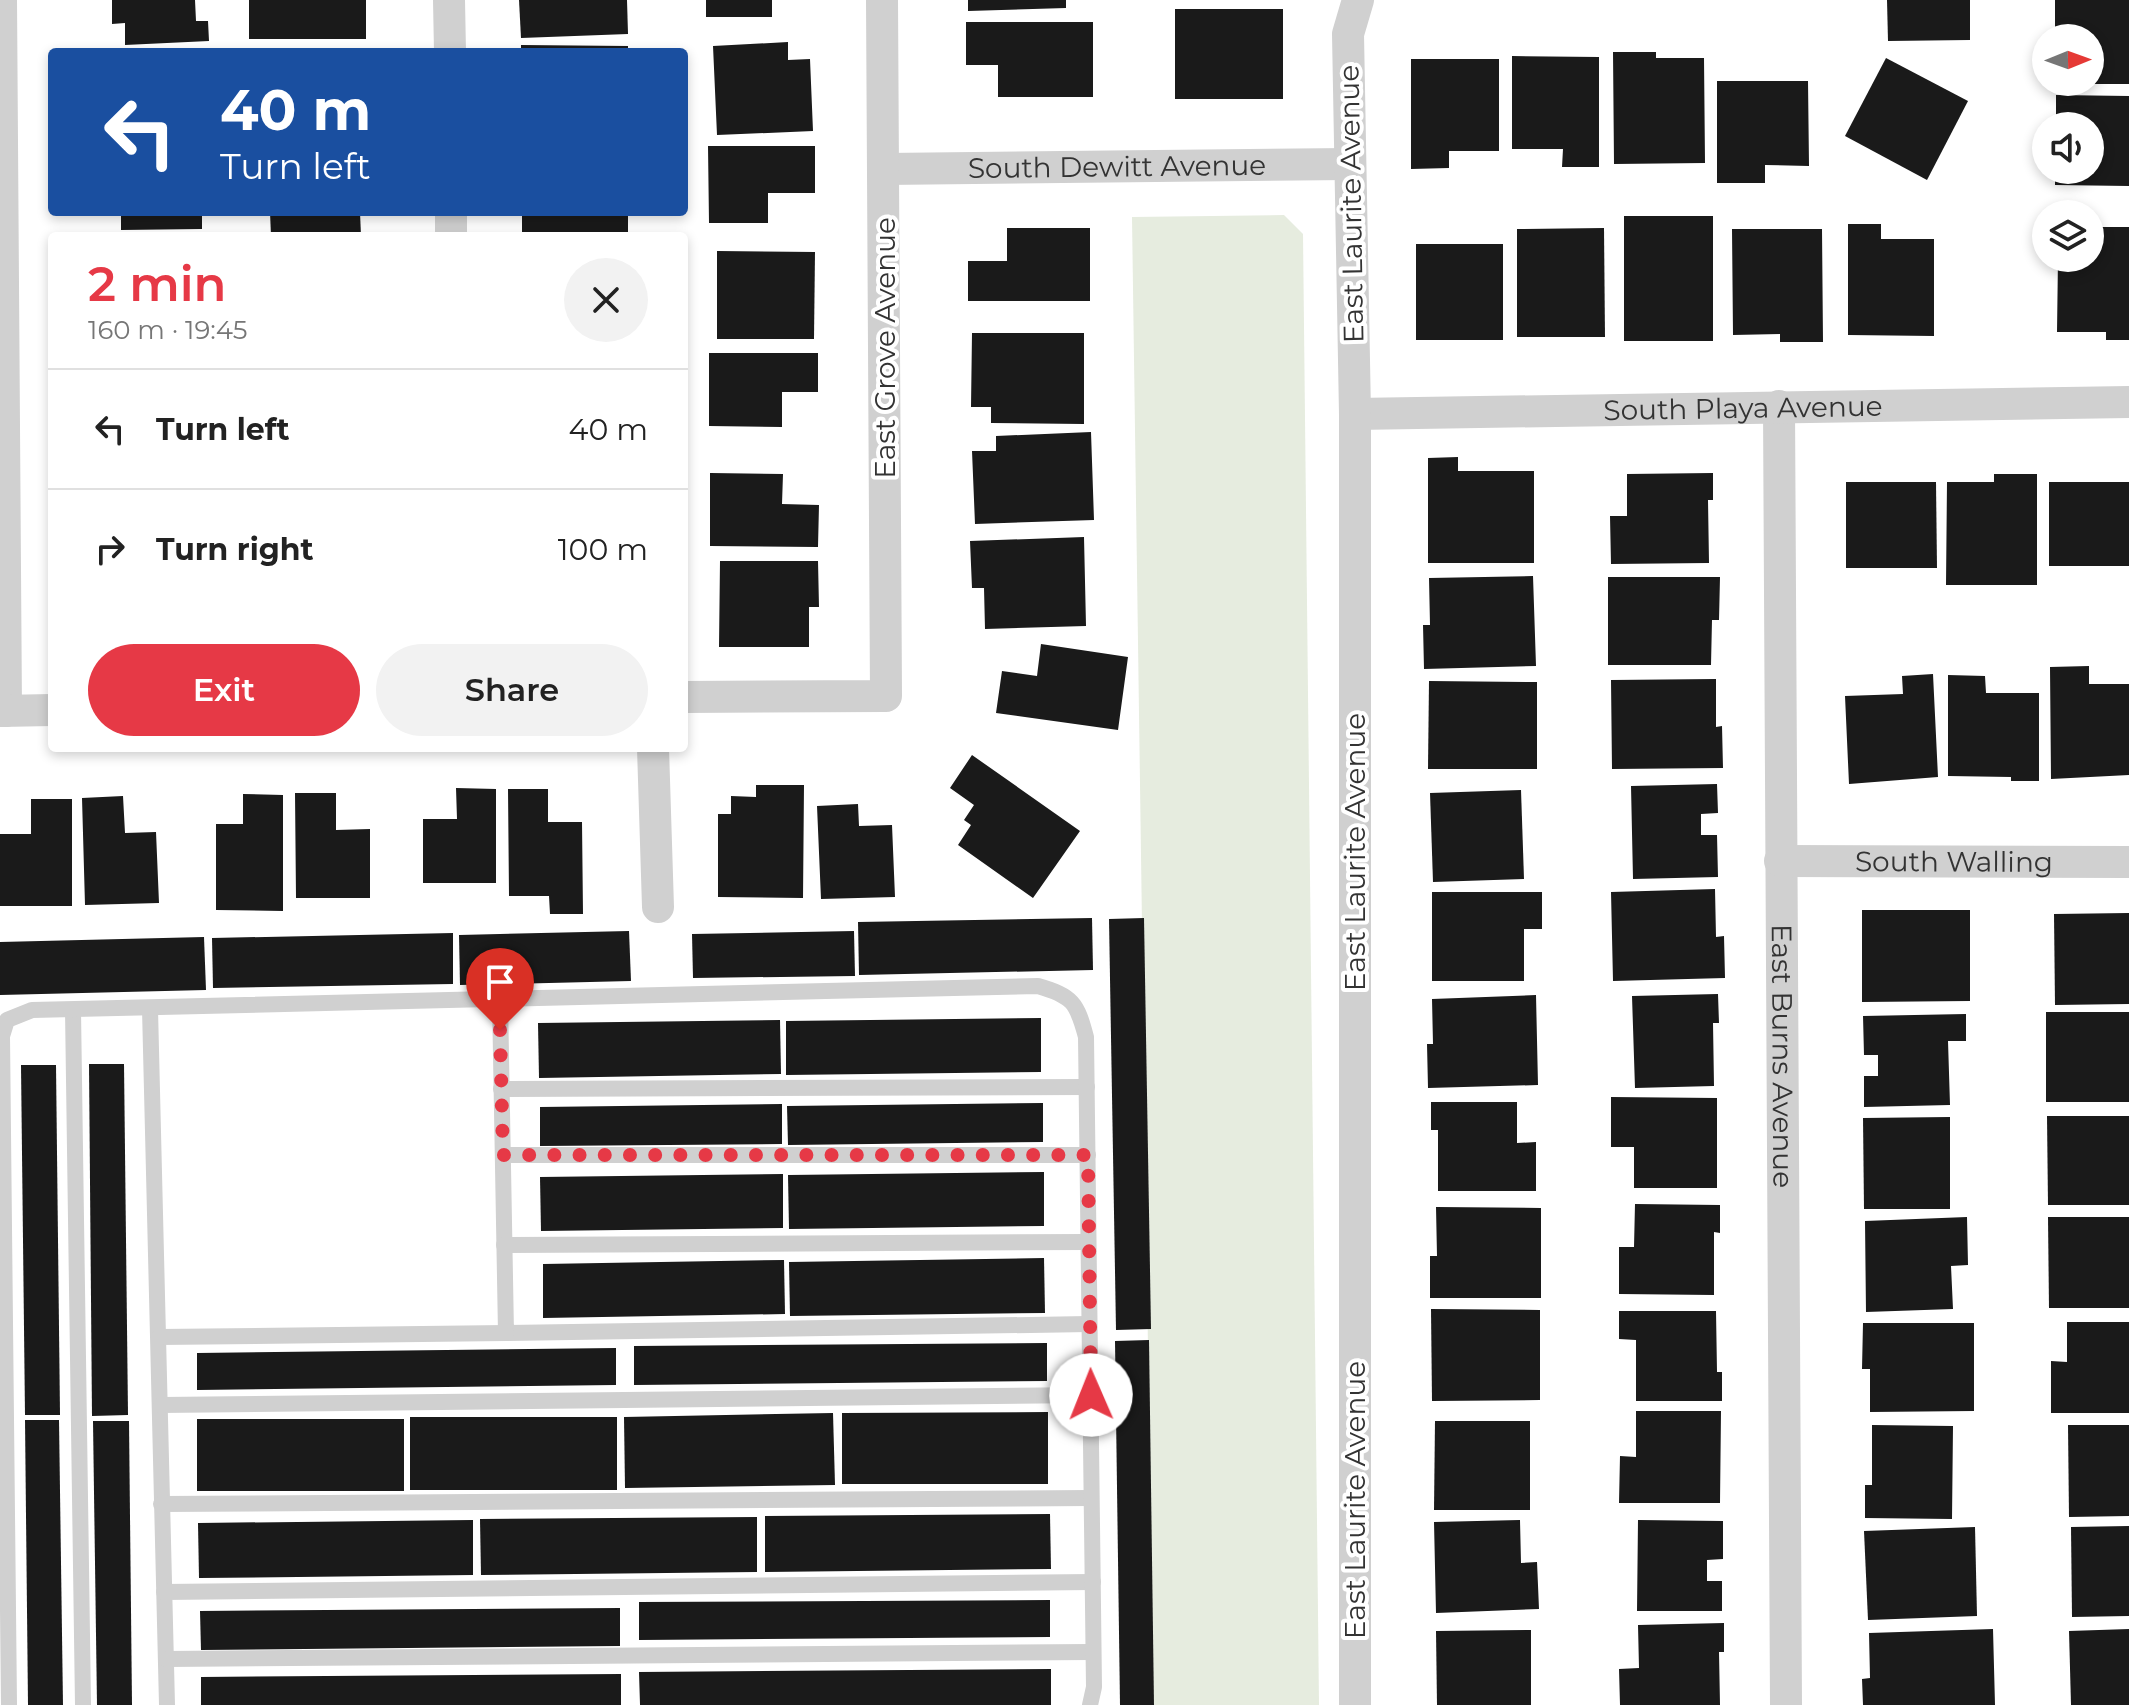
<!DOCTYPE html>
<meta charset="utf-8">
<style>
body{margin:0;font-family:Montserrat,sans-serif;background:#f2f2f2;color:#222;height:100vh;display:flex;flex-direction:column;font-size:30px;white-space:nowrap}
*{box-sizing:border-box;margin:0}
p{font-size:26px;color:#767676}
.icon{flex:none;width:44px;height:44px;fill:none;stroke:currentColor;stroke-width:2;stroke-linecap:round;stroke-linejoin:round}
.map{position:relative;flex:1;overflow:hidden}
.side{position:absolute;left:48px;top:232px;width:640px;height:520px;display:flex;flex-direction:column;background:#fff;border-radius:8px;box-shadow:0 4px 12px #0003}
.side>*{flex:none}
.guide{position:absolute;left:48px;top:48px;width:640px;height:168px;border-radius:8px;box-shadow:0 4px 12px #0003;background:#1a4fa0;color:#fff;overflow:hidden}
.needle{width:52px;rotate:89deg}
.tools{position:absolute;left:2032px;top:24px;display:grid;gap:16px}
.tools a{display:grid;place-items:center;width:72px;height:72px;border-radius:50%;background:#fff;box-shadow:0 4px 12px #0003;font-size:40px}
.pin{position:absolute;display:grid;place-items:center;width:68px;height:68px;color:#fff;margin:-82px -34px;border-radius:50% 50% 50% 0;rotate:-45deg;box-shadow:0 0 8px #0007}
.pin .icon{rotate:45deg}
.me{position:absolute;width:88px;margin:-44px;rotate:359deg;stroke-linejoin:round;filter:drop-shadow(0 0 6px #0008)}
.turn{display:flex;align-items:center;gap:28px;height:168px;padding:0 40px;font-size:36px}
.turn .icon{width:104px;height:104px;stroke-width:2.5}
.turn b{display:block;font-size:56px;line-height:68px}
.round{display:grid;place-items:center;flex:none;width:84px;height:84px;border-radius:42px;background:#f2f2f2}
.overview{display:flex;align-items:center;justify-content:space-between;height:136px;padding:0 40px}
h1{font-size:48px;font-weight:600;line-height:60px;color:#e63946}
.cta{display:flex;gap:16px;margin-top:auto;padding:16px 40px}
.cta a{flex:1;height:92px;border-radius:48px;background:#e63946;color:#fff;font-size:32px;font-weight:600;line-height:92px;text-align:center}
.cta a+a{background:#f2f2f2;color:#222}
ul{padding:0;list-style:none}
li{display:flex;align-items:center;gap:24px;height:120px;padding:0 40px;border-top:2px solid #e0e0e0}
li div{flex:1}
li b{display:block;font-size:30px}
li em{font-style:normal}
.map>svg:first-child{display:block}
.green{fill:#e6ecdf}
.building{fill:#1a1a1a}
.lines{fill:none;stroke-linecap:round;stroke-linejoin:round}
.lane{stroke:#d0d0d0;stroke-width:16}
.street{stroke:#d0d0d0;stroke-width:32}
.route{stroke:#e63946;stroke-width:14;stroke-dasharray:0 25.2}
.labels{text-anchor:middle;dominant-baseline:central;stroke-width:8;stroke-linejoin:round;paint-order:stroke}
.street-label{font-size:28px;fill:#333;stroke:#fff}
</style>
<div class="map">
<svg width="2129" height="1705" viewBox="0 0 2129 1705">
<rect width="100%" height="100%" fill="#fff"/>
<!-- green -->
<polygon class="green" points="1284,215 1303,234 1319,1705 1153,1705 1132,217"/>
<!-- building -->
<g class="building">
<polygon points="112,0 195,0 196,21 208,21 209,41 125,45 125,23 112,24"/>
<rect x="249" y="0" width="117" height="39"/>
<polygon points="519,0 627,0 628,34 521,38"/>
<rect x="706" y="0" width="66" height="17"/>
<polygon points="968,0 1066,0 1066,8 968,11"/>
<polygon points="1887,0 1970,0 1970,40 1888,41"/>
<polygon points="2055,0 2129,0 2129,84 2090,84 2090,38 2055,38"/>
<rect x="1175" y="9" width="108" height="90"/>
<polygon points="966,22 1093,22 1093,97 998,97 998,65 966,65"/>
<polygon points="788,42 788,60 810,59 813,131 717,135 713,46"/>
<polygon points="521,45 628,46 628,52 521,52"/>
<polygon points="1613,52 1656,52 1656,58 1704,58 1705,163 1614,164"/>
<polygon points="1512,56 1599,57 1599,167 1562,167 1563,149 1512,149"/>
<polygon points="1886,58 1968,101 1927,180 1845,136"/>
<polygon points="1411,59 1499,59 1499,151 1449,151 1449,168 1411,169"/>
<polygon points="1717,81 1808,81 1809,166 1765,165 1765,183 1717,183"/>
<polygon points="2056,95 2129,96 2129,186 2055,185 2055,170 2090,170 2090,126 2056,126"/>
<polygon points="708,146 815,146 815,193 768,193 768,223 709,223"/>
<polygon points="121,212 202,212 202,229 121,230"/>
<polygon points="270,212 360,212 361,236 271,236"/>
<rect x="522" y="212" width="106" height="24"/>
<rect x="1624" y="216" width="89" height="125"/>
<polygon points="1848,224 1881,224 1881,239 1934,239 1934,336 1848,335"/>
<polygon points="2090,227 2129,227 2129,340 2106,340 2106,332 2057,332 2058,258 2090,258"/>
<polygon points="1007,228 1090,228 1090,301 968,301 968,261 1007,261"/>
<polygon points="1604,228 1605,337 1517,337 1517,229"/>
<polygon points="1732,229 1822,229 1823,342 1780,342 1780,334 1733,335"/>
<rect x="1416" y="244" width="87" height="96"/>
<polygon points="717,251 815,252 814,339 717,339"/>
<polygon points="972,333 1084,333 1084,424 991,423 991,407 971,407"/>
<polygon points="709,353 818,353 818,392 782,392 782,427 709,426"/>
<polygon points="1091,432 1094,520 975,524 972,451 996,451 996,436"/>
<polygon points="1458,457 1458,471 1534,471 1534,563 1428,563 1428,458"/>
<polygon points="710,473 783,474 782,504 819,505 818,547 710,546"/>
<polygon points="1713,473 1713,500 1708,500 1709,563 1611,564 1610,516 1627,516 1627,474"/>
<polygon points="1994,474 2037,474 2037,585 1946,585 1947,482 1994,482"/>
<polygon points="1846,482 1936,482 1937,568 1846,568"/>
<rect x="2049" y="482" width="80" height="84"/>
<polygon points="1084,537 1086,626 985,629 984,588 972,588 970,541"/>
<polygon points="720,561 818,561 819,607 809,607 809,647 719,647"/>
<polygon points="1533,576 1536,666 1424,669 1423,625 1430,625 1429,578"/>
<polygon points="1608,577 1720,577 1719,620 1712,620 1711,665 1608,665"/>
<polygon points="1041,644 1128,657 1118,730 996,713 1002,671 1037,676"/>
<polygon points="2089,666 2089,684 2129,684 2129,775 2051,779 2050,667"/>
<polygon points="1933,674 1938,777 1849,784 1845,696 1903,694 1902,676"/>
<polygon points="1948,675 1985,676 1986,693 2039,693 2039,781 2011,781 2011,777 1948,776"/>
<polygon points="1716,679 1716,727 1722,726 1723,768 1612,769 1611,680"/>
<polygon points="1429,681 1537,682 1537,769 1428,769"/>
<polygon points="972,755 1080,831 1033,898 958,845 971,825 964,820 974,805 950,788"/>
<polygon points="1717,784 1718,813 1701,814 1701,835 1717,835 1718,877 1633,879 1631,786"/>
<polygon points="756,785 804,785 803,898 718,897 718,814 731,814 731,796 756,797"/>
<polygon points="456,788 496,789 496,883 423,883 423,819 457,819"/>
<polygon points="508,789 548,789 548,822 582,822 583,914 550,914 549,896 509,896"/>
<polygon points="1521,790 1524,879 1433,882 1430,793"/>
<polygon points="295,793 336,793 336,830 370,829 370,898 296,898"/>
<polygon points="243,794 283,795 283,911 216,910 216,824 243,824"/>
<polygon points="123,796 125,833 156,832 159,903 85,905 82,798"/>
<polygon points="31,799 72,799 72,906 0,906 0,834 31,834"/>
<polygon points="858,804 859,826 892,825 895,897 821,899 817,806"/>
<polygon points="1715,889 1716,937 1724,936 1725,978 1613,981 1611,892"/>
<polygon points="1432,892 1542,892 1542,929 1524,929 1524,981 1432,981"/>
<polygon points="1862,910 1970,910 1970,1001 1862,1002"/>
<polygon points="2129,913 2129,1004 2055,1005 2054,914"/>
<polygon points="1092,918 1093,970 859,975 858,922"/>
<polygon points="1144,918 1151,1329 1116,1330 1109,919"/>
<polygon points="629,931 631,981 460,985 459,935"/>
<polygon points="854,931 855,976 693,978 692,934"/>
<polygon points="453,933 453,984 213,988 212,938"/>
<polygon points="204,937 206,990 0,995 0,942"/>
<polygon points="1718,994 1719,1023 1713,1023 1714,1086 1635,1088 1632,996"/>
<polygon points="1536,995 1538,1085 1428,1088 1427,1044 1433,1044 1432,999"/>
<rect x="2046" y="1012" width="83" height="90"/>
<polygon points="1966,1014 1966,1041 1948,1041 1950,1105 1864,1107 1864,1076 1878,1076 1878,1055 1864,1055 1863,1016"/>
<polygon points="1041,1018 1041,1072 786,1075 786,1021"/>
<polygon points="780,1020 781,1074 539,1078 538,1023"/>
<polygon points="89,1064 124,1064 128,1415 92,1416"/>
<polygon points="21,1065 56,1065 60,1415 25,1415"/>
<polygon points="1611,1097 1717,1098 1717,1188 1634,1188 1634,1147 1611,1147"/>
<polygon points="1431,1102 1517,1102 1517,1143 1536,1142 1536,1191 1438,1191 1438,1130 1431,1130"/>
<polygon points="1043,1103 1043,1142 788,1145 787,1106"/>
<polygon points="782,1104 782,1144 540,1146 540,1107"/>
<polygon points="2047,1116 2129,1116 2129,1205 2048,1205"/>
<polygon points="1950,1117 1950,1209 1864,1209 1863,1118"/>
<polygon points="1044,1172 1044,1226 789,1229 788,1175"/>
<polygon points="783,1174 783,1228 541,1231 540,1177"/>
<polygon points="1635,1204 1720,1205 1720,1233 1714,1232 1714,1295 1619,1294 1619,1247 1634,1247"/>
<polygon points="1436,1207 1541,1208 1541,1298 1430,1298 1430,1256 1437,1256"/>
<polygon points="1967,1217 1968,1265 1951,1266 1953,1309 1866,1312 1865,1221"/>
<polygon points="2048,1217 2129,1217 2129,1308 2049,1308"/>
<polygon points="1044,1258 1045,1313 790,1316 789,1262"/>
<polygon points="784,1260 785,1314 543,1318 543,1264"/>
<polygon points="1431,1309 1540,1310 1540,1400 1432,1401"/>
<polygon points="1619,1311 1716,1311 1717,1372 1722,1372 1722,1401 1636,1401 1636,1340 1619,1339"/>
<polygon points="2067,1322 2129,1322 2129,1413 2051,1413 2051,1361 2067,1362"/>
<polygon points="1863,1323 1974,1323 1974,1411 1870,1412 1870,1369 1862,1369"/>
<polygon points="1149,1340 1154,1705 1120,1705 1115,1341"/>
<polygon points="1047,1343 1047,1381 634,1385 634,1346"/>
<polygon points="616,1348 616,1385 197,1390 197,1353"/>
<polygon points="1636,1411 1721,1411 1720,1503 1619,1503 1620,1456 1636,1457"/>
<polygon points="1048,1412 1048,1484 842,1484 842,1413"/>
<polygon points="833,1413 835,1485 625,1488 624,1417"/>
<rect x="410" y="1417" width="207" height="73"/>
<rect x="197" y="1419" width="207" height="72"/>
<polygon points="25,1420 59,1420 63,1705 28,1705"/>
<polygon points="93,1421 129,1421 132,1705 97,1705"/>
<polygon points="1435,1421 1530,1421 1530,1510 1434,1510"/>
<polygon points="1872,1425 1953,1426 1952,1519 1865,1518 1865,1485 1872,1485"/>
<polygon points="2068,1425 2129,1425 2129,1516 2069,1517"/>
<polygon points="1050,1514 1051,1569 765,1572 765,1516"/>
<polygon points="757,1517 757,1572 481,1575 480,1519"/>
<polygon points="473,1520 473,1575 199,1578 198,1523"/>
<polygon points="1520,1520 1521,1563 1537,1562 1539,1609 1436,1613 1434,1522"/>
<polygon points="1638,1520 1723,1521 1723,1559 1707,1560 1707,1581 1722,1581 1722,1611 1637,1611"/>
<polygon points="2129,1526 2129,1616 2072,1617 2071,1527"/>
<polygon points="1975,1527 1977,1616 1868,1620 1864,1531"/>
<polygon points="1050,1600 1050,1637 639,1640 639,1602"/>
<polygon points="620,1608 620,1646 201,1650 200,1611"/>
<polygon points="1724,1623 1724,1652 1719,1652 1720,1705 1620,1705 1619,1669 1639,1668 1638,1625"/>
<polygon points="1993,1629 1995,1705 1863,1705 1862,1679 1870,1678 1869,1633"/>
<polygon points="2129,1629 2129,1705 2071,1705 2069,1631"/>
<polygon points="1531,1630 1531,1705 1437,1705 1436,1631"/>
<polygon points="1051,1669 1051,1705 640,1705 639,1672"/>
<polygon points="621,1674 621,1705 201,1705 201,1677"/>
</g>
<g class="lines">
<!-- lane -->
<g class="lane">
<polyline points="500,1000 506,1333 1089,1324"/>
<polyline points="150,1009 167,1705"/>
<polyline points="73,1010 83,1705"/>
<polyline points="501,1089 1087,1087"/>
<polyline points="503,1155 1088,1155"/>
<polyline points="504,1245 1088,1242"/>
<polyline points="159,1337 506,1333"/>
<polyline points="161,1405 1091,1395"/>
<polyline points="161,1504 1091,1498"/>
<polyline points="164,1592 1093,1582"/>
<polyline points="167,1659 1092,1652"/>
<path d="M 9,1705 L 2,1036 L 7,1020 L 32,1010 L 1038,986 C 1073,996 1077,1003 1086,1037 L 1094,1687 L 1090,1705"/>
</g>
<!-- street -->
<g class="street">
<polyline points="1,0 6,711"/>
<polyline points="449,0 450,52"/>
<path id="s1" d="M 885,169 L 1349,164"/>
<polyline points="451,212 451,236"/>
<path id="s2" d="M 1779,406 L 1786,1705"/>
<path id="s3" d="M 1355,414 L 2129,402"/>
<polyline points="684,697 886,696 882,0"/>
<polyline points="0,711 52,710"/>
<polyline points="653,748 658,907"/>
<path id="s4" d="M 1780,861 L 2129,862"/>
<polyline points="1355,1705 1355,414 1348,34 1358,0"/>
</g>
</g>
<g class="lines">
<!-- route -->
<polyline class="route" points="500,1030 503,1155 1088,1155 1091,1395"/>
</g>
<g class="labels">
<!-- street labels -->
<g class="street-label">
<text stroke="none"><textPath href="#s1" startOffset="232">South Dewitt Avenue</textPath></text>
<text transform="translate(1351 204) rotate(-91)">East Laurite Avenue</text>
<text transform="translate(885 348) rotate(-90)">East Grove Avenue</text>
<text stroke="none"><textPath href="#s3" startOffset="388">South Playa Avenue</textPath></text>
<text transform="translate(1355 852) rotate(-90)">East Laurite Avenue</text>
<text stroke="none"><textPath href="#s4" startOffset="174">South Walling</textPath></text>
<text stroke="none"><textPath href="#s2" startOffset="650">East Burns Avenue</textPath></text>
<text transform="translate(1355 1500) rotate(-90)">East Laurite Avenue</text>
</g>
</g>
</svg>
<div class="tools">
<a><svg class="needle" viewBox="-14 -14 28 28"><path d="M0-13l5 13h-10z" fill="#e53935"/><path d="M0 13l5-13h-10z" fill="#767676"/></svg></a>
<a><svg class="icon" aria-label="sound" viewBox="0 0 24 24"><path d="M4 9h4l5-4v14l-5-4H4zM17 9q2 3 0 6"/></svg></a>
<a><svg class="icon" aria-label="layers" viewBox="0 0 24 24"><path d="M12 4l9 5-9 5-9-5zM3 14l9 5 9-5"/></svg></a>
</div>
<div class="pin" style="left:500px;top:1030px;background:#d93025"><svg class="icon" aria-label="arrive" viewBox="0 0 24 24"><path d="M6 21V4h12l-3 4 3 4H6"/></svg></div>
<svg class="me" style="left:1091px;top:1395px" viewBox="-20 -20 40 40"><circle r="19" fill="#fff"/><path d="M0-13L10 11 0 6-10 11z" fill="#e63946"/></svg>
<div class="guide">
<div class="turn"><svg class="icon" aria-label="left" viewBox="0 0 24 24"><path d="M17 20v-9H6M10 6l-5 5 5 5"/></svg><div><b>40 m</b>Turn left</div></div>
</div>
<section class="side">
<div class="overview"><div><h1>2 min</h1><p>160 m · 19:45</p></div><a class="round"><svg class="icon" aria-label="close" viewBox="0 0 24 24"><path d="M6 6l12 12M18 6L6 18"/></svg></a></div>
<ul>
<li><svg class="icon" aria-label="left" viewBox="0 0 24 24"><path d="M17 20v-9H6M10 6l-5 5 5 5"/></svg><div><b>Turn left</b></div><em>40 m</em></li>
<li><svg class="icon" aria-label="right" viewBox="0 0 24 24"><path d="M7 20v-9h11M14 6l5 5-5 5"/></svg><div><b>Turn right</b></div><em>100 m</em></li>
</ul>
<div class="cta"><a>Exit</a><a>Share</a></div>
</section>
</div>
